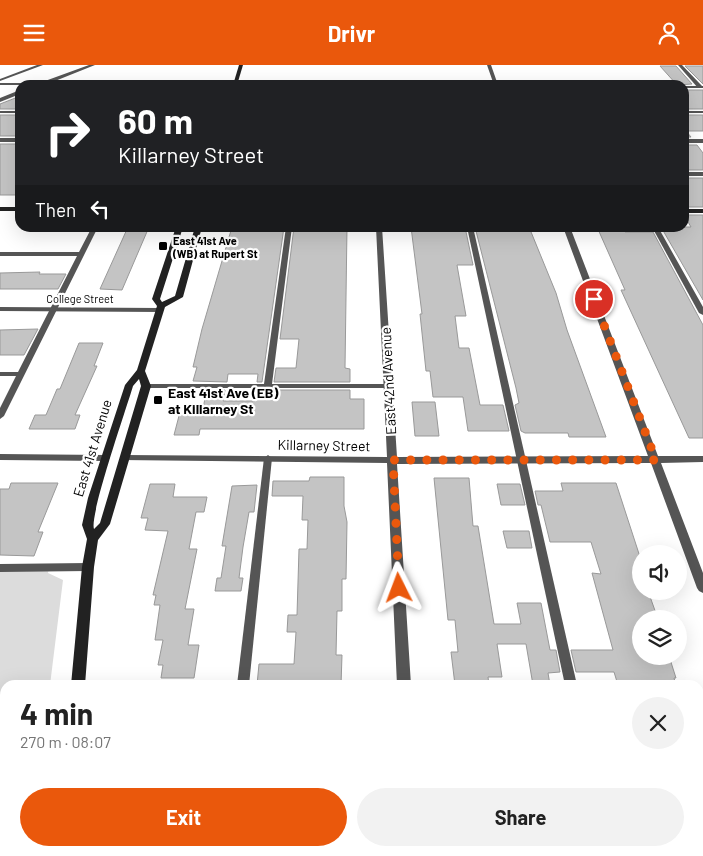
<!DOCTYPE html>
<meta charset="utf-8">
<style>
body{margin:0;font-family:Barlow,sans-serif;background:#f2f2f2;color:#222;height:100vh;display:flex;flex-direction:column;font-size:19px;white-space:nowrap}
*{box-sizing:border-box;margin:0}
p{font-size:16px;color:#767676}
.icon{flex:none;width:28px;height:28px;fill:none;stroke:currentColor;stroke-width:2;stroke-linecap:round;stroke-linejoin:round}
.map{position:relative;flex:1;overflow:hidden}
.sheet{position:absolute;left:0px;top:615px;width:704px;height:176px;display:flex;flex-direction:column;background:#fff;border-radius:15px 15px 0 0;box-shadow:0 5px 20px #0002}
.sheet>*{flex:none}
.guide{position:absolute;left:15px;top:15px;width:674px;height:152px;border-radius:15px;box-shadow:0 5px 20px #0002;background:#202124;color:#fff;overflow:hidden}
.fabs{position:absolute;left:632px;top:480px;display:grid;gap:10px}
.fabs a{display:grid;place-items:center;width:55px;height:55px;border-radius:50%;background:#fff;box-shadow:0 5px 20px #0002;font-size:25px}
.pin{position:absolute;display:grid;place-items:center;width:42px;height:42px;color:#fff;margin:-21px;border:2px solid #fff;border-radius:50%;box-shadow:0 1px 5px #0007}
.me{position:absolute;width:55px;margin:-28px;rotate:357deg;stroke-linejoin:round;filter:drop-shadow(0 0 4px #0008)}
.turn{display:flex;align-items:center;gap:18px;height:105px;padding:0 20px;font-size:22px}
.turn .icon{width:65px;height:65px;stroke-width:2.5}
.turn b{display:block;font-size:35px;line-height:42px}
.then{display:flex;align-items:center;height:48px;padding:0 20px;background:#0003;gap:10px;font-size:19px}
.round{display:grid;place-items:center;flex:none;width:52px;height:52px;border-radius:26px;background:#f2f2f2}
.overview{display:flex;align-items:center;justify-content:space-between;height:85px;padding:0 20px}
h1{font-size:30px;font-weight:700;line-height:38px}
.primary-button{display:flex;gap:10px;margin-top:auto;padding:10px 20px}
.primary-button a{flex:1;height:58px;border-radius:30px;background:#ea580c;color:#fff;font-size:20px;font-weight:700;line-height:58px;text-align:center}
.primary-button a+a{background:#f2f2f2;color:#222}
header{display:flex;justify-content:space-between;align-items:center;height:65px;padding:0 20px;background:#ea580c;color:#fff;font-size:22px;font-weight:700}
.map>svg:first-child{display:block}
.green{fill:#dcdcdc}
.building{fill:#c4c4c4;stroke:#999}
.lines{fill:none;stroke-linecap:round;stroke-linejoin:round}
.lane{fill:#555;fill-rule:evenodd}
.street{fill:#555;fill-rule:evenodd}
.secondary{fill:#222;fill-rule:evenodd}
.route{stroke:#ea580c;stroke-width:9;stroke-dasharray:0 16.2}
.poi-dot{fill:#000;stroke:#fff;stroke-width:2}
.labels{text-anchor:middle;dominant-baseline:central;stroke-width:4.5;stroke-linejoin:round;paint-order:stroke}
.far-poi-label{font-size:11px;font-weight:bold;fill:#000;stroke:#fff;text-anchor:start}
.far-street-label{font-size:11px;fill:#000;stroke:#fff}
.street-label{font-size:14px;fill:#000;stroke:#fff}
.poi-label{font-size:14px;font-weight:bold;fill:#000;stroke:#fff;text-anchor:start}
</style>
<header><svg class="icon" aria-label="menu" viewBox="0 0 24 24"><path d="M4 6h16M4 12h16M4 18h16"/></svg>Drivr<svg class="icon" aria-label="person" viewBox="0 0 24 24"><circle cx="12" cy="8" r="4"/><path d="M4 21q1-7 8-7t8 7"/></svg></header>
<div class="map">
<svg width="703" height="791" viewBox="0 0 703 791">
<rect width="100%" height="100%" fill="#fff"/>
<!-- green -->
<polygon class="green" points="0,503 49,503 48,508 63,515 50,620 5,620 5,786 30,786 30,791 0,791"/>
<!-- building -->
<g class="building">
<polygon points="660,1 676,1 692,19 677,20"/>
<polygon points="685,1 703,1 703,19"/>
<rect x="684" y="25" width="19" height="19"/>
<polygon points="18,32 20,44 0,44 0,39"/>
<rect x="0" y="50" width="20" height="21"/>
<polygon points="684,50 703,50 703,66 686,66 691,72 684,72"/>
<rect x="0" y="79" width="20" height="51"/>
<polygon points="684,80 697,80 703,88 703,105 684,105"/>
<rect x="684" y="113" width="19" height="29"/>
<polygon points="684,150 703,150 703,235 661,162 691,162"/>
<polygon points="128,162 149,162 122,225 100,224"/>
<polygon points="232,162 284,162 262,317 257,317 258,309 228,309 227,317 193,316 197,302 193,302 202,264"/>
<polygon points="294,162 347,162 345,303 350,304 350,317 274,317 276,303 296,303 299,274 280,274"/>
<polygon points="411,162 465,162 473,200 457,200 466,251 455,251 459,283 469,283 480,340 503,340 509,366 468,366 463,332 433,332 430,306 426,306 420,249 422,249"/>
<polygon points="475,162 529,162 556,228 567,265 606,372 569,372 568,368 525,368 521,366 515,340 519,338 516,323"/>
<polygon points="597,162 623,162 625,167 653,167 703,260 703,373 689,373 621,225 625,225"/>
<polygon points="40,207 39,209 66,209 58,224 0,224 0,208"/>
<polygon points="38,264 24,290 0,290 0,265"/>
<polygon points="79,278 103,278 94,301 97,301 75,350 80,350 75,364 29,364 35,350 46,350 57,324 60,324"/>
<polygon points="207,325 225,325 223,336 255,336 256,325 350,325 350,334 364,334 364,364 200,364 199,370 174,370 180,347 202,347"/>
<polygon points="412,337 435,337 439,371 415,371"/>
<polygon points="310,412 344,412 344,441 347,457 346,514 342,514 342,546 337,546 336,590 342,590 341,620 257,620 259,599 294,599 296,567 287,567 288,550 297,550 299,484 307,484 308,455 302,455 303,431 272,431 273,416 309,416"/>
<polygon points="434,413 469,413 473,461 478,461 494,559 521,559 517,538 541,538 550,585 556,585 560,607 548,608 550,620 533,620 526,579 497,579 502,612 488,612 489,620 455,620 451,587 458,587 455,555 448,555"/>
<polygon points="11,418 58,418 38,467 43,467 34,491 0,490 0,424 9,424"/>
<polygon points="561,418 616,418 641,495 641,526 648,526 658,554 641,554 641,591 669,591 676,613 674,613 676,620 618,620 614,607 576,607 571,585 613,585 592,508 601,509 591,477 550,477 541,440 538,440 535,426 563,426"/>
<polygon points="150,419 175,419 173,432 207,432 204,447 196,447 189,484 197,484 185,544 194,544 188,580 199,580 194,613 161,613 163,600 158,600 163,575 155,575 160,540 154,540 156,530 153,530 168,466 145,465 148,453 141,453"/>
<polygon points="497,419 520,419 525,440 501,440"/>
<polygon points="257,420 254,447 249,447 243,482 239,513 243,513 241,526 215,526 217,513 221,513 226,481 222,481 232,421"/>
<polygon points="503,466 529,466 532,483 507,483"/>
</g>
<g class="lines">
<!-- lane -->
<g class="lane">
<polygon points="37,0 43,0 0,16 0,14"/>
<polygon points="678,0 682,0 702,21 702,23 698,23"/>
<rect x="0" y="46" width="20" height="2"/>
<rect x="684" y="46" width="19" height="2"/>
<rect x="684" y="107" width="19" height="4"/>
<polygon points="92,162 98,162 4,351 0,354 0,343 16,311 0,311 0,307 18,307 77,191 0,191 0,187 79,187"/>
<polygon points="286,162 292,162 272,319 388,319 392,321 391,323 143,323 142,321 143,319 264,319"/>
<polygon points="467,162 473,162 577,620 565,620"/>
<polygon points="652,162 658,162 703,242 703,250 699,248"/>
<polygon points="268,390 272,393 249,620 237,620 264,393"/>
<polygon points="88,498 92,499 93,502 92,505 88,506 0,507 0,499"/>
<rect x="217" y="786" width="14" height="5"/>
<polygon points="599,786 613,786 614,791 600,791"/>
</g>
<!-- street -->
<g class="street">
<polygon points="89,0 95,0 50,18 355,19 357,20 0,20 0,18 45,18 45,16"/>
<polygon points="487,0 491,0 498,20 494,20"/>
<rect x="684" y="21" width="19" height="2"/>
<polygon points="20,25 20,29 0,37 0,33"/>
<rect x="0" y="73" width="20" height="4"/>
<rect x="684" y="74" width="19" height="4"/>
<polygon points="376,162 382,162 397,392 648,391 563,162 570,162 658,391 703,391 703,397 661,398 703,508 703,528 699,526 697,523 651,398 397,399 411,620 397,620 387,398 121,395 120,393 125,390 387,392"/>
<polygon points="0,242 160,243 164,245 160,247 0,246"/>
<polygon points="0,389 105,390 110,393 105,396 0,395"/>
<rect x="404" y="786" width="16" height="5"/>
</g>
<!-- secondary -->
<g class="secondary">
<polygon points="239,0 243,0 237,20 233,20"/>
<rect x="0" y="142" width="20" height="4"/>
<rect x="684" y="144" width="19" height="4"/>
<path d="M 176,162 L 183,162 L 160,234 L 162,237 L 175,231 L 195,162 L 202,162 L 183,232 L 165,242 L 145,306 L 151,321 L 110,459 L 98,475 L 94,502 L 85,620 L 71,620 L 82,502 L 87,474 L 82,460 L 88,433 L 125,320 L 137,305 L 157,241 L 152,234 ZM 139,314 L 141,321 L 100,458 L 94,464 C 89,451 127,342 133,321 Z"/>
<polygon points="55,786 71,786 70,791 54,791"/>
</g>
</g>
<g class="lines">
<!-- route -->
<polyline class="route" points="399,523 393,395 656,395 594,234"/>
</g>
<!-- markers -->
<g class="poi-dot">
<rect x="158" y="176" width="10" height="10" rx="2.5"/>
<rect x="153" y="330" width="10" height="10" rx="2.5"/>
</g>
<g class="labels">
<!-- far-poi labels -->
<g class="far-poi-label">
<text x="173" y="175">East 41st Ave<tspan x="173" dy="13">(WB) at Rupert St</tspan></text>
</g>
<!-- far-street labels -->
<g class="far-street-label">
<text x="80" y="233">College Street</text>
</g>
<!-- street labels -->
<g class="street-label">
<text transform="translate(388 316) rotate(-93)">East 42nd Avenue</text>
<text transform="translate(324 380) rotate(1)">Killarney Street</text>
<text transform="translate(92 383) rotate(-73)">East 41st Avenue</text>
</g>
<!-- poi labels -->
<g class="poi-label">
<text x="168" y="327">East 41st Ave (EB)<tspan x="168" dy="16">at Killarney St</tspan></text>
</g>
</g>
</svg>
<div class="fabs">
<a><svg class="icon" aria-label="sound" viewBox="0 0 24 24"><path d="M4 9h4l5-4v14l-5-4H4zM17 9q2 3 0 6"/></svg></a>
<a><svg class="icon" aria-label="layers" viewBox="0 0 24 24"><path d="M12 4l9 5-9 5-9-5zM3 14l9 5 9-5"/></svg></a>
</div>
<div class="pin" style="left:594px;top:234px;background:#d93025"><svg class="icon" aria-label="arrive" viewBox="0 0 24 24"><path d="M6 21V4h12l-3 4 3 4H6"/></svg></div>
<svg class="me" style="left:399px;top:523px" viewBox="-20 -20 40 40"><path d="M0-17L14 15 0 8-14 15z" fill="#ea580c" stroke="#fff" stroke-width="4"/></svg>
<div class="guide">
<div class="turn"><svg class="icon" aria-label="right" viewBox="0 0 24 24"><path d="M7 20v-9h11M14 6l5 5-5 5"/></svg><div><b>60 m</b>Killarney Street</div></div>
<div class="then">Then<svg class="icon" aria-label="left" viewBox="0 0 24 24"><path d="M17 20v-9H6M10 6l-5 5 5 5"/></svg></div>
</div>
<section class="sheet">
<div class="overview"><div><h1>4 min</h1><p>270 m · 08:07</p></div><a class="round"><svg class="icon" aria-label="close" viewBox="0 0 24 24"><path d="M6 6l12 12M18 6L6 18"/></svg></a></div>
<div class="primary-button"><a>Exit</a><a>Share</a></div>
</section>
</div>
